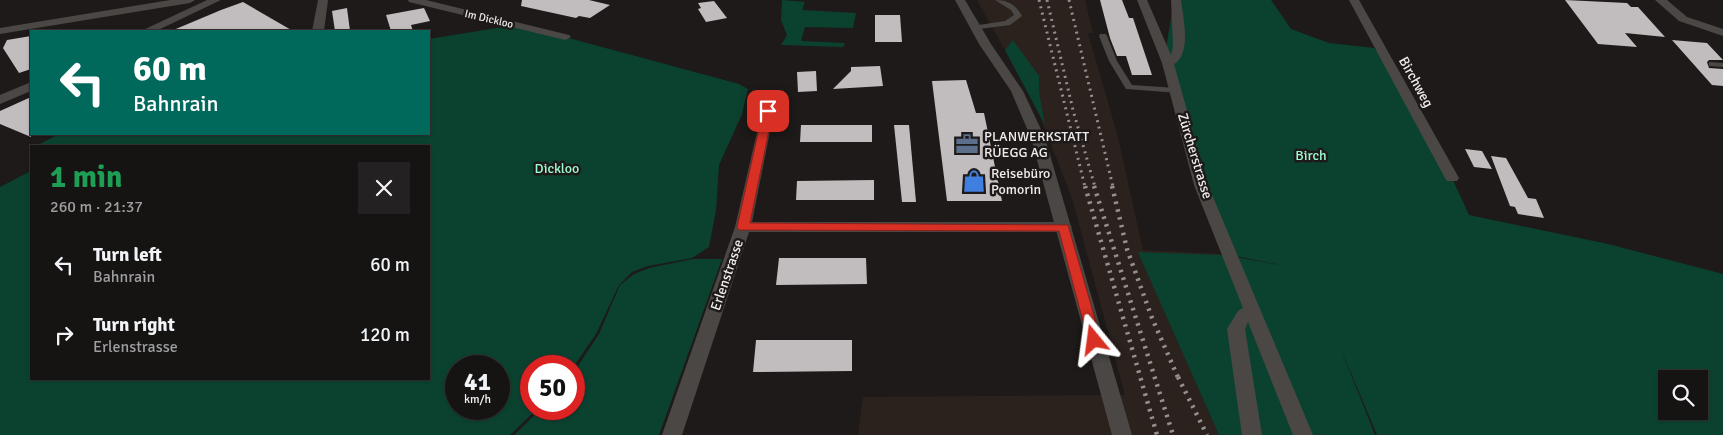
<!DOCTYPE html>
<meta charset="utf-8">
<style>
body{margin:0;font-family:Signika,sans-serif;background:#232121;color:#f1f3f6;height:100vh;display:flex;flex-direction:column;font-size:19px;white-space:nowrap}
*{box-sizing:border-box;margin:0}
p{font-size:16px;color:#9e9ea0}
.icon{flex:none;width:28px;height:28px;fill:none;stroke:currentColor;stroke-width:2;stroke-linecap:round;stroke-linejoin:round}
.map{position:relative;flex:1;overflow:hidden}
.side{position:absolute;left:30px;top:145px;width:400px;height:235px;display:flex;flex-direction:column;background:#161413;border-radius:0px;box-shadow:0 1px 4px #0004,0 0 0 1px #353333}
.side>*{flex:none}
.top-card{position:absolute;left:30px;top:30px;width:400px;height:105px;border-radius:0px;box-shadow:0 1px 4px #0004,0 0 0 1px #353333;background:#00695c;color:#fff;overflow:hidden}
.fabs{position:absolute;left:1658px;top:370px;display:grid;gap:10px}
.fabs a{display:grid;place-items:center;width:50px;height:50px;border-radius:0px;background:#161413;box-shadow:0 1px 4px #0004,0 0 0 1px #353333;font-size:25px}
.speed{position:absolute;left:445px;top:355px;display:flex;gap:10px;font-size:25px;font-weight:700;text-align:center}
.speed>*{display:grid;place-content:center;width:65px;height:65px;border-radius:50%;background:#161413;box-shadow:0 1px 4px #0004,0 0 0 1px #353333;line-height:1}
.speed small{font-size:12px;font-weight:400}
.speed .limit{border:8px solid #d22;background:#fff;color:#111}
.pin{position:absolute;display:grid;place-items:center;width:42px;height:42px;color:#fff;margin:-21px;border-radius:10px;box-shadow:0 2px 8px #0006}
.me{position:absolute;width:55px;margin:-28px;rotate:344deg;stroke-linejoin:round;filter:drop-shadow(0 0 4px #0008)}
.turn{display:flex;align-items:center;gap:18px;height:105px;padding:0 20px;font-size:22px}
.turn .icon{width:65px;height:65px;stroke-width:2.5}
.turn b{display:block;font-size:35px;line-height:42px}
.round{display:grid;place-items:center;flex:none;width:52px;height:52px;border-radius:0px;background:#232121}
.head{display:flex;align-items:center;justify-content:space-between;height:85px;padding:0 20px}
h1{font-size:30px;font-weight:700;line-height:38px;color:#1e9e55}
ul{padding:0;list-style:none}
li{display:flex;align-items:center;gap:15px;height:70px;padding:0 20px}
li div{flex:1}
li b{display:block;font-size:19px}
li em{font-style:normal}
.map>svg:first-child{display:block}
.built{fill:#2b221e}
.green{fill:#0b422f;fill-rule:evenodd}
.building{fill:#c1bcbe}
.lines{fill:none;stroke-linecap:round;stroke-linejoin:round}
.service{fill:#4a4745;fill-rule:evenodd}
.minor{fill:#4a4745;fill-rule:evenodd}
.tertiary{fill:#4a4745;fill-rule:evenodd}
.secondary{fill:#4a4745;fill-rule:evenodd}
.rail-far1{stroke:#93908f;stroke-width:3;stroke-dasharray:2 4.5;stroke-linecap:butt}
.rail{stroke:#93908f;stroke-width:4.5;stroke-dasharray:2.5 5.5;stroke-linecap:butt}
.route{fill:#d93025;stroke:#8d1f18}
.labels{text-anchor:middle;dominant-baseline:central;stroke-width:5;stroke-linejoin:round;paint-order:stroke}
.far-street-label{font-size:11px;fill:#eeebea;stroke:#1d1a19}
.street-label{font-size:14px;fill:#eeebea;stroke:#1d1a19}
.poi-label{font-size:14px;fill:#eeebea;stroke:#1d1a19;text-anchor:start}
.park-label{font-size:14px;fill:#9dfbd2;stroke:#1d1a19}
</style>
<div class="map">
<svg width="1723" height="435" viewBox="0 0 1723 435">
<rect width="100%" height="100%" fill="#1d1a19"/>
<!-- built -->
<polygon class="built" points="977,0 1085,0 1093,33 1088,33 1118,137 1143,250 1225,254 1143,261 1219,435 858,435 863,397 1125,395 1072,198 1036,106"/>
<!-- green -->
<g class="green">
<polygon points="782,0 805,2 802,10 856,13 853,28 805,27 801,41 845,43 843,47 781,45 787,35 781,20"/>
<path d="M 1174,0 L 1271,0 L 1291,29 L 1329,43 L 1374,48 L 1386,59 L 1452,178 L 1469,215 L 1608,244 L 1723,274 L 1723,435 L 1377,435 L 1340,347 L 1375,435 L 1219,435 L 1138,252 L 1223,255 L 1286,266 L 1225,254 L 1164,60 ZM 1666,379 L 1699,379 L 1699,411 L 1666,411 Z"/>
<path d="M 509,26 L 565,37 L 739,84 L 748,89 L 742,114 L 719,165 L 716,210 L 709,247 L 692,258 L 648,266 L 632,272 L 619,285 L 596,334 L 574,366 L 531,366 L 531,409 L 537,409 L 510,435 L 0,435 L 0,187 L 31,171 L 31,379 L 429,379 L 429,146 L 36,146 L 59,134 L 429,134 L 429,39 ZM 456,366 L 499,366 L 499,409 L 456,409 Z"/>
<polygon points="1013,40 1039,76 1039,92 1045,125 1005,50"/>
<polygon points="693,259 722,259 659,435 514,435 541,409 574,409 574,372 599,334 620,285 634,274 649,268"/>
</g>
<!-- building -->
<g class="building">
<polygon points="522,0 589,0 610,5 590,18 579,16 576,18 521,6"/>
<polygon points="1100,0 1122,0 1129,18 1133,18 1152,75 1132,75 1126,56 1117,56 1110,38"/>
<polygon points="1565,0 1627,3 1631,7 1638,7 1665,37 1625,33 1637,47 1598,44"/>
<polygon points="714,1 727,18 706,22 698,9 701,8 698,3"/>
<polygon points="243,2 293,31 171,31 221,10"/>
<polygon points="347,8 350,31 335,31 332,11"/>
<polygon points="424,8 430,21 411,25 413,31 391,31 386,15"/>
<polygon points="875,15 900,15 902,42 875,42"/>
<polygon points="31,36 31,69 19,73 3,48 7,40"/>
<polygon points="1672,40 1707,43 1723,60 1709,60 1707,62 1709,68 1723,69 1723,86 1712,85"/>
<polygon points="880,66 883,86 833,89 851,71 851,67"/>
<polygon points="816,71 817,91 798,92 797,72"/>
<polygon points="966,80 976,113 984,113 1002,201 947,201 932,81"/>
<polygon points="31,97 31,137 0,124 0,111"/>
<polygon points="801,125 872,125 872,142 800,142"/>
<polygon points="894,125 909,125 916,202 902,202"/>
<polygon points="1465,149 1482,151 1492,169 1474,167"/>
<polygon points="1491,156 1506,158 1528,198 1536,199 1544,218 1518,214 1515,207 1510,206"/>
<polygon points="874,180 874,200 796,200 797,181"/>
<polygon points="779,258 866,258 867,284 776,285"/>
<polygon points="756,340 852,340 852,371 753,372"/>
</g>
<g class="lines">
<!-- service -->
<g class="service">
<path d="M 995,0 C 1008,0 1016,5 1022,16 L 1010,25 L 972,30 L 972,26 L 1005,21 L 1014,15 L 1011,10 Z"/>
<polygon points="1100,34 1106,34 1107,36 1117,61 1132,85 1176,88 1180,91 1179,93 1126,89 1109,61 1099,36"/>
<polygon points="1709,62 1723,63 1723,67 1709,66"/>
</g>
<!-- minor -->
<g class="minor">
<polygon points="207,0 221,0 156,31 141,31"/>
<polygon points="318,0 328,0 324,31 312,31"/>
<polygon points="408,0 426,0 569,35 571,37 565,40 409,2"/>
<path d="M 1137,0 L 1147,0 L 1171,55 L 1173,47 L 1171,0 L 1181,0 C 1183,18 1192,53 1174,64 L 1208,185 L 1313,435 L 1293,435 L 1248,322 L 1245,329 L 1262,435 L 1242,435 L 1227,329 L 1238,311 L 1243,308 L 1194,185 L 1162,63 Z"/>
<polygon points="1349,0 1359,0 1459,178 1457,181 1447,181 1445,178"/>
<polygon points="1655,0 1667,0 1687,17 1723,29 1723,36 1679,21"/>
<polygon points="31,82 31,91 0,104 0,95"/>
<polygon points="768,107 774,111 752,222 1064,222 1069,224 1072,227 1069,230 1064,232 749,232 682,435 662,435 735,227 762,111"/>
</g>
<!-- tertiary -->
<polygon class="tertiary" points="170,0 195,0 190,3 0,34 0,28"/>
<!-- secondary -->
<polygon class="secondary" points="955,0 965,0 991,44 1023,91 1045,138 1132,435 1112,435 1031,138 1011,91 979,44"/>
<!-- rail-far1 -->
<g class="rail-far1">
<polyline points="1039,0 1085,187"/>
<polyline points="1047,0 1073,110 1095,187"/>
<polyline points="1069,0 1113,187"/>
</g>
<!-- rail -->
<g class="rail">
<polyline points="1085,186 1157,435"/>
<polyline points="1094,186 1173,435"/>
<polyline points="1112,186 1127,249 1152,318 1180,382"/>
<polyline points="1178,377 1207,435"/>
</g>
</g>
<!-- route -->
<polygon class="route" points="768,108 773,111 750,223 1068,225 1101,340 1099,343 1089,343 1088,340 1059,231 739,230 737,227 763,111"/>
<!-- icons -->
<defs>
<symbol id="office-bare" viewBox="-9 -9 18 18"><path d="M-6-3h4V-5.5h4V-3h4V5H-6ZM-1-4.5V-3h2v-1.5ZM-6 0V1H6V0Z" fill="#5c6f8a" stroke="#1d1a19" stroke-width="2.5" paint-order="stroke"/></symbol>
<symbol id="shop-bare" viewBox="-9 -9 18 18"><path d="M-5-2.5h2.3a2.7 3.5 0 0 1 5.4 0H5L5.5 6h-11ZM-1.5-2.5h3a1.5 2.3 0 0 0-3 0Z" fill="#3f7fe0" stroke="#1d1a19" stroke-width="2.5" paint-order="stroke"/></symbol>
</defs>
<g fill-rule="evenodd">
<use href="#office-bare" x="951" y="128" width="32" height="32"/>
<use href="#shop-bare" x="958" y="165" width="32" height="32"/>
</g>
<g class="labels">
<!-- far-street labels -->
<g class="far-street-label">
<text transform="translate(489 19) rotate(13)">Im Dickloo</text>
</g>
<!-- street labels -->
<g class="street-label">
<text transform="translate(1416 82) rotate(61)">Birchweg</text>
<text transform="translate(1195 156) rotate(73)">Zürcherstrasse</text>
<text transform="translate(727 275) rotate(-71)">Erlenstrasse</text>
</g>
<!-- poi labels -->
<g class="poi-label">
<text x="984" y="136">PLANWERKSTATT<tspan x="984" dy="16">RÜEGG AG</tspan></text>
<text x="991" y="173">Reisebüro<tspan x="991" dy="16">Pomorin</tspan></text>
</g>
<!-- park labels -->
<g class="park-label">
<text x="1311" y="155">Birch</text>
<text x="557" y="168">Dickloo</text>
</g>
</g>
</svg>
<div class="fabs">
<a><svg class="icon" aria-label="search" viewBox="0 0 24 24"><circle cx="10" cy="10" r="6"/><path d="M15 15l6 6"/></svg></a>
</div>
<div class="speed"><div>41<small>km/h</small></div><div class="limit">50</div></div>
<div class="pin" style="left:768px;top:111px;background:#d93025"><svg class="icon" aria-label="arrive" viewBox="0 0 24 24"><path d="M6 21V4h12l-3 4 3 4H6"/></svg></div>
<svg class="me" style="left:1094px;top:340px" viewBox="-20 -20 40 40"><path d="M0-17L14 15 0 8-14 15z" fill="#d93025" stroke="#fff" stroke-width="4"/></svg>
<div class="top-card">
<div class="turn"><svg class="icon" aria-label="left" viewBox="0 0 24 24"><path d="M17 20v-9H6M10 6l-5 5 5 5"/></svg><div><b>60 m</b>Bahnrain</div></div>
</div>
<section class="side">
<div class="head"><div><h1>1 min</h1><p>260 m · 21:37</p></div><a class="round"><svg class="icon" aria-label="close" viewBox="0 0 24 24"><path d="M6 6l12 12M18 6L6 18"/></svg></a></div>
<ul>
<li><svg class="icon" aria-label="left" viewBox="0 0 24 24"><path d="M17 20v-9H6M10 6l-5 5 5 5"/></svg><div><b>Turn left</b><p>Bahnrain</p></div><em>60 m</em></li>
<li><svg class="icon" aria-label="right" viewBox="0 0 24 24"><path d="M7 20v-9h11M14 6l5 5-5 5"/></svg><div><b>Turn right</b><p>Erlenstrasse</p></div><em>120 m</em></li>
</ul>
</section>
</div>
